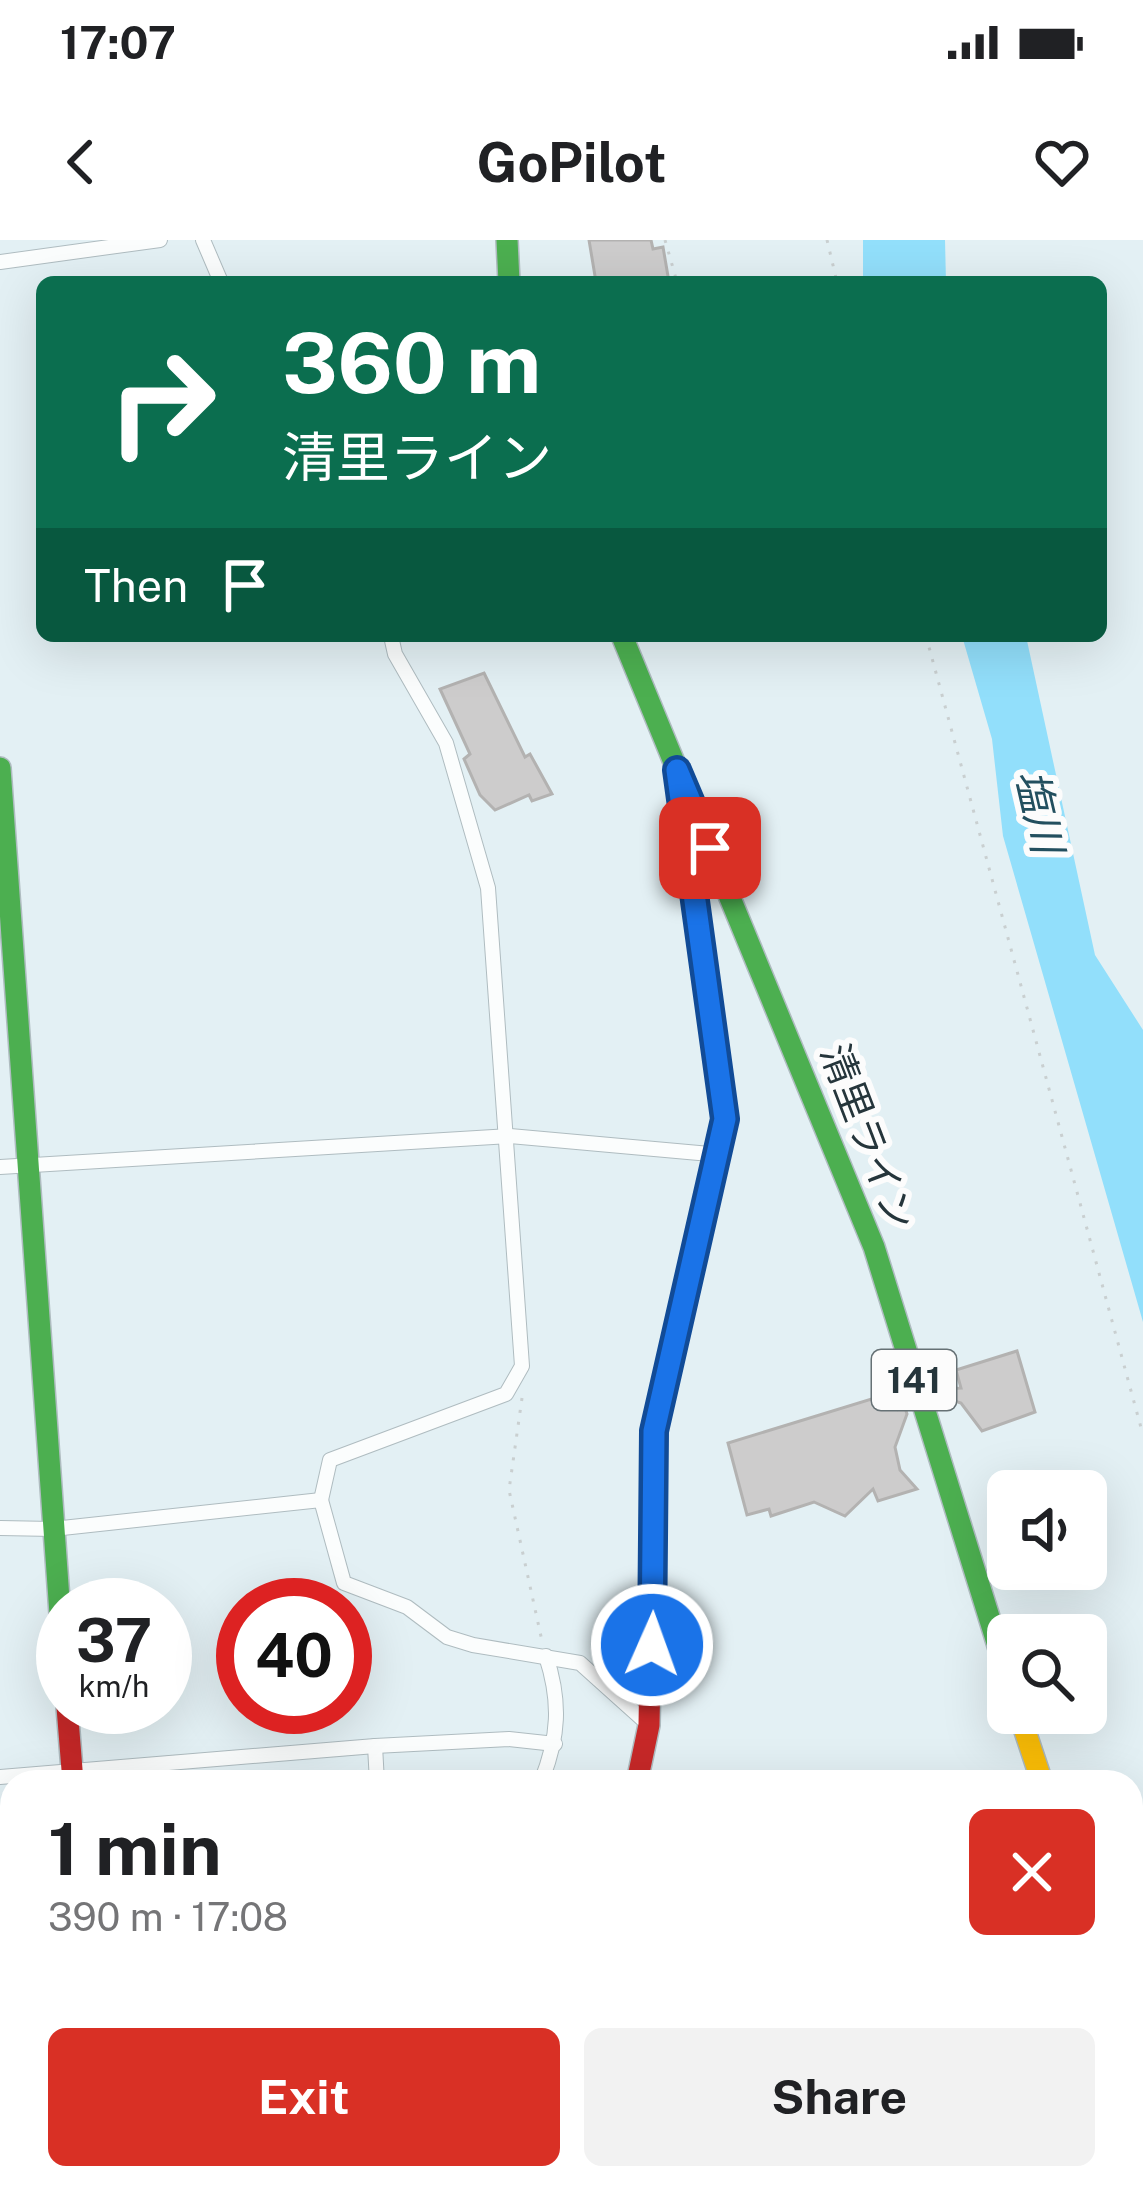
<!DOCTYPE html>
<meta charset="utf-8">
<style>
body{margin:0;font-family:"Public Sans","Noto Sans JP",sans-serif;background:#f2f2f2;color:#202124;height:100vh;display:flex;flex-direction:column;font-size:45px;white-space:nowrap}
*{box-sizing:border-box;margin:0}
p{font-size:39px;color:#757577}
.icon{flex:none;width:66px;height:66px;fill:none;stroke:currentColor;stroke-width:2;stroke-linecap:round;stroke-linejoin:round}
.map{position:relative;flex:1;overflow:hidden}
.sheet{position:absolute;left:0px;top:1530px;width:1143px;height:420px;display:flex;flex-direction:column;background:#fff;border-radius:36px 36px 0 0;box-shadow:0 12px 48px #0002}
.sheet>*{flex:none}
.guide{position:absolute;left:36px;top:36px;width:1071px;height:366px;border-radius:18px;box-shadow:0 12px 48px #0002;background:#0b6e4f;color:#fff;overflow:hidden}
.tools{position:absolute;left:987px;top:1230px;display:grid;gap:24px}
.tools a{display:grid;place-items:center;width:120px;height:120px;border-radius:18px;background:#fff;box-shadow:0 12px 48px #0002;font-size:60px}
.speed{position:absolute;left:36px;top:1338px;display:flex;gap:24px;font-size:60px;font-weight:700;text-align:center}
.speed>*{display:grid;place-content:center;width:156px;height:156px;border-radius:50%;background:#fff;box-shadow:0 12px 48px #0002;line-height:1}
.speed small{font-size:30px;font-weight:400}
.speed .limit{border:18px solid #d22;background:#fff;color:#111}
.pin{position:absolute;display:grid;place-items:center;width:102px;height:102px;color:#fff;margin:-51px;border-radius:24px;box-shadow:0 6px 18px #0006}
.me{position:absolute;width:132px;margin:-66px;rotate:2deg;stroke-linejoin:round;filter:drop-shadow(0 0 9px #0008)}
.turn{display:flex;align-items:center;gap:42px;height:252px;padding:0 48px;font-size:54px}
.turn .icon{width:156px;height:156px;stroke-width:2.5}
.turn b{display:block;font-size:84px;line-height:102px}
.then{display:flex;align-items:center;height:114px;padding:0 48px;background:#0003;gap:24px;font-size:45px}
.round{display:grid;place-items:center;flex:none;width:126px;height:126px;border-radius:18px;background:#f2f2f2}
.head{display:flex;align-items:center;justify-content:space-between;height:204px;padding:0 48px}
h1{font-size:72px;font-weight:700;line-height:90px}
.button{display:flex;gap:24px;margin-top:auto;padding:24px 48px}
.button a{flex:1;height:138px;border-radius:18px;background:#d93025;color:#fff;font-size:48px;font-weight:700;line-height:138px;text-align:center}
.button a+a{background:#f2f2f2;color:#202124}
.status{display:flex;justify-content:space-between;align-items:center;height:84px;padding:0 60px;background:#fff;direction:ltr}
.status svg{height:33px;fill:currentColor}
header{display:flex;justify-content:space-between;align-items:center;height:156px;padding:0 48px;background:#fff;font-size:54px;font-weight:700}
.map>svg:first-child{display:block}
.water{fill:#92dffb}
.building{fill:#cdcccc;stroke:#b3b2b1;stroke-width:3}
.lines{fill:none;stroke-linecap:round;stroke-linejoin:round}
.street-casing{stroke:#afbcc0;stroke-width:16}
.fast-casing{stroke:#afbcc0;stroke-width:24}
.slow-casing{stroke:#afbcc0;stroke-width:24}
.jam-casing{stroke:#afbcc0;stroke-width:24}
.path{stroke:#c9cfd0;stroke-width:3;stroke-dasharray:3 9;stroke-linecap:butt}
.street{stroke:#fbfdfd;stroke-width:14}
.fast{stroke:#4caf50;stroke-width:21}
.slow{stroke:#ffc107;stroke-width:21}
.jam{stroke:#c62828;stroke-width:21}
.route-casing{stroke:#114b97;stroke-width:30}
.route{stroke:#1a73e8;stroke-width:21}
.labels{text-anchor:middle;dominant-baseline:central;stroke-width:12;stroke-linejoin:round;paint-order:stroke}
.shield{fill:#fcfcfc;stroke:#667175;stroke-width:3}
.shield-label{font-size:36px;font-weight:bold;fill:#25353b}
.street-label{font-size:39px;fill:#25353b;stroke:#fcfcfc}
.water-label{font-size:42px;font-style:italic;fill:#224f5f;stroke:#fcfcfc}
</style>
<div class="status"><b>17:07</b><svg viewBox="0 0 49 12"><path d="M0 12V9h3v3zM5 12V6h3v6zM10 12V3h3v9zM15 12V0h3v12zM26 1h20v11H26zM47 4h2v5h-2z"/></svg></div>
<header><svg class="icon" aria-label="back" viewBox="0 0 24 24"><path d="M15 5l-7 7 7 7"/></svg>GoPilot<svg class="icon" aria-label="heart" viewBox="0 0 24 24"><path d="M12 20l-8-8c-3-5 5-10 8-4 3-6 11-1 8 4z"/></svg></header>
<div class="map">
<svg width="1143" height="1950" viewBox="0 0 1143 1950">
<rect width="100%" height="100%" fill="#e3f0f4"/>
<!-- water -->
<g class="water">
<polygon points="863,0 945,0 946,42 863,42"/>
<polygon points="962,396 1026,396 1095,715 1143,790 1143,1082 1003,596 992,499"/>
</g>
<!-- building -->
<g class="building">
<polygon points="589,0 651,0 653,9 663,7 669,42 596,42"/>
<polygon points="484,433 525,517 530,514 552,554 532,561 529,555 495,570 480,555 464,519 470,514 440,449"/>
<polygon points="1017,1111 1035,1172 982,1191 961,1163 939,1156 937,1149 961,1148 956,1130"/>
<polygon points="891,1153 898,1169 904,1164 907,1174 895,1207 900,1230 917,1249 878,1261 873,1249 845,1276 814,1262 771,1276 769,1269 747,1275 728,1203"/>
</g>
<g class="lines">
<defs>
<g id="street">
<polyline points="203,0 221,42"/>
<polyline points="0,22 160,0"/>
<polyline points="0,927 510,896 721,915"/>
<polyline points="321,1260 330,1220 506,1154 522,1126 488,648 446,503 395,414 391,396"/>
<polyline points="0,1288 53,1289 321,1260 344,1343 407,1367 447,1397 473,1405 580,1423 649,1485"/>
<polyline points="375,1506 377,1542"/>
<polyline points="0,1537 375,1506 509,1499 555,1504"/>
<path d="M 541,1542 C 559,1497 561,1462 546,1416"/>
<polyline points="0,1859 12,1857"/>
<polyline points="399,1938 399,1950"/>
<polyline points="621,1938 624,1950"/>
<polyline points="866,1950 866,1938"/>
</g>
<g id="fast">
<polyline points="507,0 509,42"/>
<polyline points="622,396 874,1007 1008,1438"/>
<polyline points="0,528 63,1416"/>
<polyline points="653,1253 654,1191 725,879 680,554"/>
<polyline points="1131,1825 1143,1863"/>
<polyline points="104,1938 105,1950"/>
</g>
<polyline id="slow" points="1019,1473 1042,1542"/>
<g id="jam">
<polyline points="67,1467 73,1542"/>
<polyline points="637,1542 649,1485 653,1253"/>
</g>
</defs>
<!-- street casing -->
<use href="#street" class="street-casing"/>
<!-- fast casing -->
<use href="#fast" class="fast-casing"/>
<!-- slow casing -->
<use href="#slow" class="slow-casing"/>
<!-- jam casing -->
<use href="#jam" class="jam-casing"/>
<!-- path -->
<g class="path">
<polyline points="665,0 677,42"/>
<polyline points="827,0 837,42"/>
<polyline points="926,396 1143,1195"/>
<polyline points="522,1158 509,1250 542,1401"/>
</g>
<!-- street -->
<use href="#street" class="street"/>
<!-- fast -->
<use href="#fast" class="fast"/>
<!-- slow -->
<use href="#slow" class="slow"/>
<!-- jam -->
<use href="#jam" class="jam"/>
</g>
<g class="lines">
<defs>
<polyline id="route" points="652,1405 654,1191 725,879 677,530 710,608"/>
</defs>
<!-- route casing -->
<use href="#route" class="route-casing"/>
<!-- route -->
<use href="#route" class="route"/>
</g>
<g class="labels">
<!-- shield labels -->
<rect class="shield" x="872" y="1110" width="84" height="60" rx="9"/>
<g class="shield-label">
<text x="914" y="1140">141</text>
</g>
<!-- street labels -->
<g class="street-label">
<text transform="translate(868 897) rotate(69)">清里ライン</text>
</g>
<!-- water labels -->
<g class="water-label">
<text transform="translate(1040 571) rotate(77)">塩川</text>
</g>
</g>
</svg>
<div class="tools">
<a><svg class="icon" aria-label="sound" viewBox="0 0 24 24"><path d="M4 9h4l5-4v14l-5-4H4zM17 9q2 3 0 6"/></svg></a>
<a><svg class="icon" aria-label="search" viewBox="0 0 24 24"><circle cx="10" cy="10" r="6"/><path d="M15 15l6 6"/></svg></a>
</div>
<div class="speed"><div>37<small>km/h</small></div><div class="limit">40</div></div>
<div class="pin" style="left:710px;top:608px;background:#d93025"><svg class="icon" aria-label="arrive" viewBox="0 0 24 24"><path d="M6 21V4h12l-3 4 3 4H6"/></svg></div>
<svg class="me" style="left:652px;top:1405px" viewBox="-20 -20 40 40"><circle r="17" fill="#1a73e8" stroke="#fff" stroke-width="3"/><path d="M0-11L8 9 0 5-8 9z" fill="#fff"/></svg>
<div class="guide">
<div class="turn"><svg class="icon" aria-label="right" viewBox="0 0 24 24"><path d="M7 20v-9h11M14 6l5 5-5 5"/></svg><div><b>360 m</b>清里ライン</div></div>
<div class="then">Then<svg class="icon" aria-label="arrive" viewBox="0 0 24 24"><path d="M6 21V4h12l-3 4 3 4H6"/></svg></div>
</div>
<section class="sheet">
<div class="head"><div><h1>1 min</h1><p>390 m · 17:08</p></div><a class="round" style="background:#d93025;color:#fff"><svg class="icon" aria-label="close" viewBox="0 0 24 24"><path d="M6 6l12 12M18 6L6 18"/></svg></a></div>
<div class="button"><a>Exit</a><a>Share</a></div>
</section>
</div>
